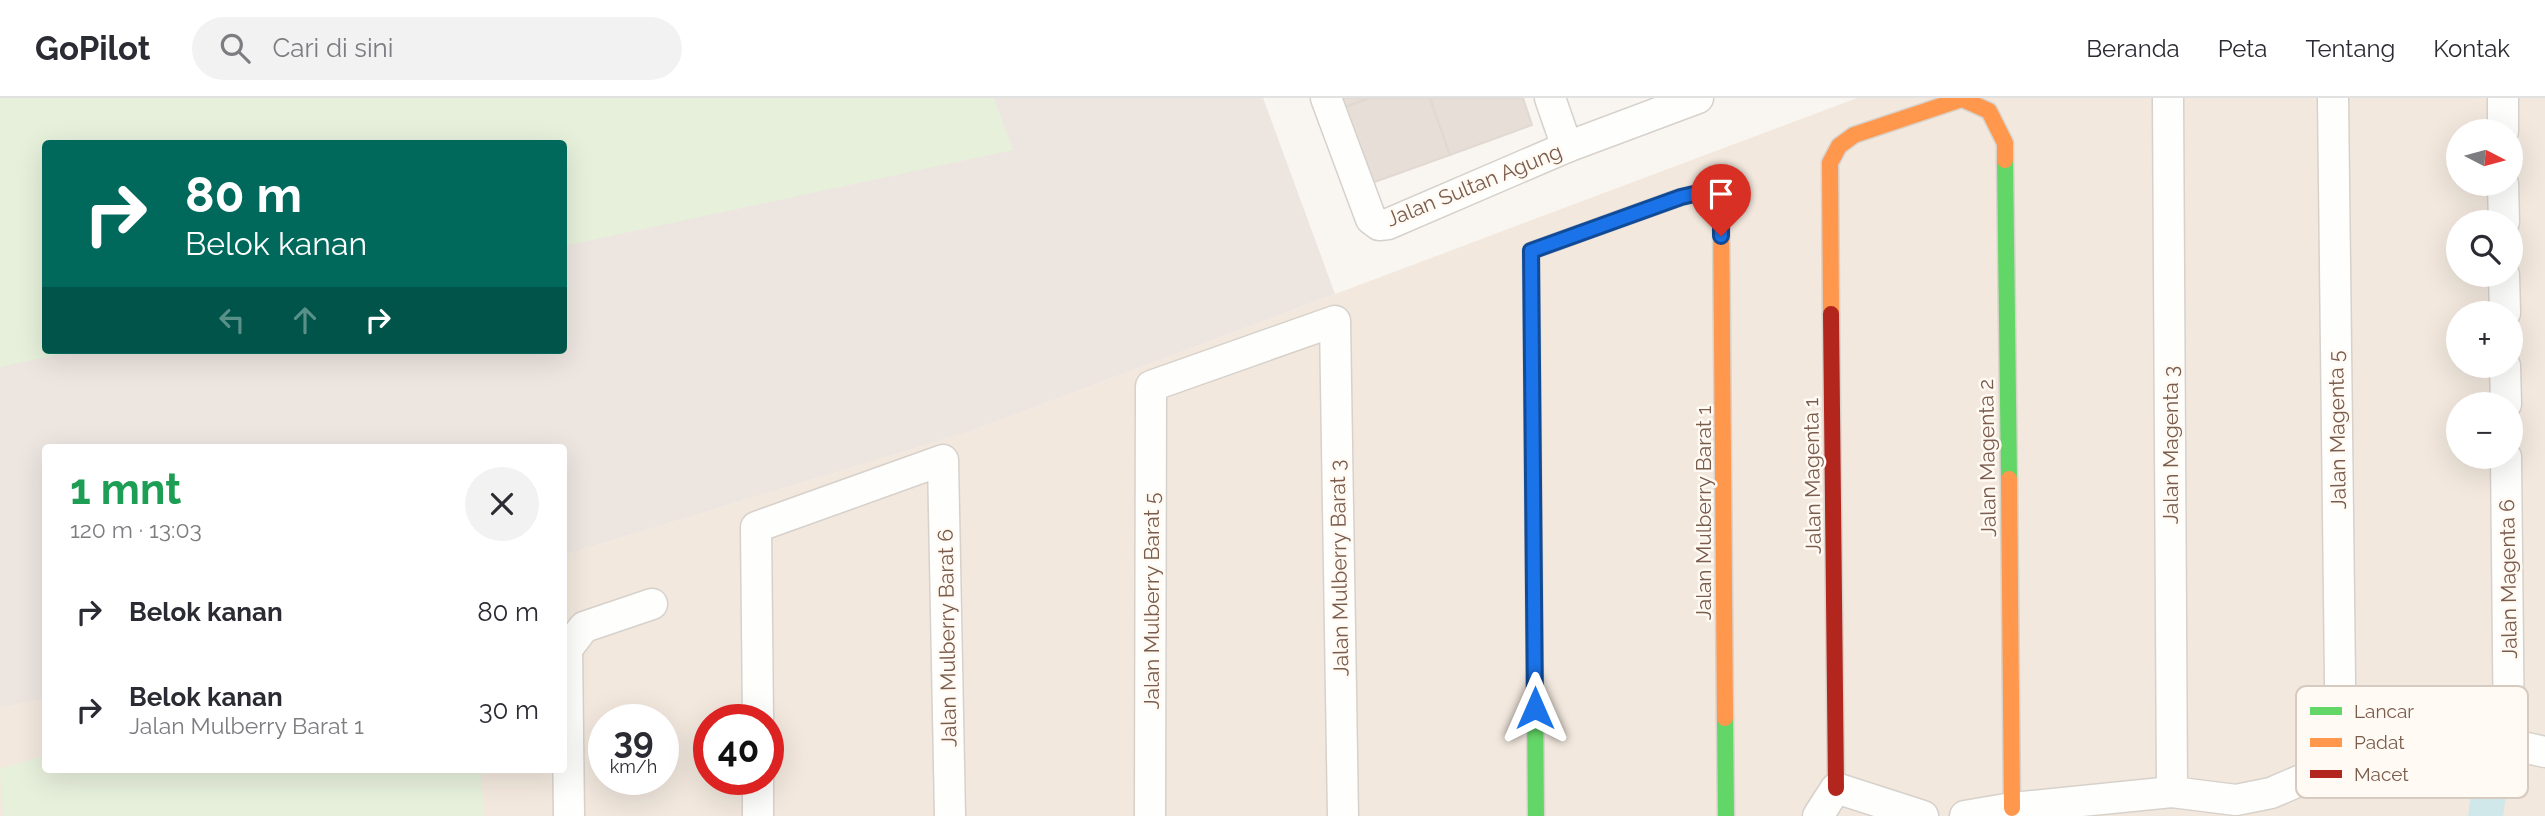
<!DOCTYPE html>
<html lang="id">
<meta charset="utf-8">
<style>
body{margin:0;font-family:Raleway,sans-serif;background:#f2f2f3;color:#2b2b33;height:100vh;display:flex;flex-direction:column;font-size:26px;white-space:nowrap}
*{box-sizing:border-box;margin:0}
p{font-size:23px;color:#7c7c81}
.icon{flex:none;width:38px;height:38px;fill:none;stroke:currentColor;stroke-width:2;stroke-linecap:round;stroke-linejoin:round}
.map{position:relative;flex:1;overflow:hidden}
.sheet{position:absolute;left:42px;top:346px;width:525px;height:329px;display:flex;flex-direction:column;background:#fff;border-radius:7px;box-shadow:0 7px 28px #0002}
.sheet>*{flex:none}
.hud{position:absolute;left:42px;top:42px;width:525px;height:214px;border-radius:7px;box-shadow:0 7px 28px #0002;background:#00695c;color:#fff;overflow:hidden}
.needle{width:46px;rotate:96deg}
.fabs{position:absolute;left:2446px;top:21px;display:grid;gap:14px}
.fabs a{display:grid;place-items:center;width:77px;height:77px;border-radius:50%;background:#fff;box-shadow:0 7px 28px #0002;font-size:35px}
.speed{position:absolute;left:588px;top:606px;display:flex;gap:14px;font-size:35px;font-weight:700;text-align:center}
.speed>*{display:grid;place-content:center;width:91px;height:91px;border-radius:50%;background:#fff;box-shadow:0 7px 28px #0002;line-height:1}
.speed small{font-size:18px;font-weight:400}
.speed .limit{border:10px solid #d22;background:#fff;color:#111}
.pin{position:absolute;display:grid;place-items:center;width:60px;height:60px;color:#fff;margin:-72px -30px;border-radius:50% 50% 50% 0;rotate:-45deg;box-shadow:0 0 7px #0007}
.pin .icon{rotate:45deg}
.me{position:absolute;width:77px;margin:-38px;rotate:0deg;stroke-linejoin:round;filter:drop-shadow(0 0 5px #0008)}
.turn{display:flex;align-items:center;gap:24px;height:147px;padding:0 28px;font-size:32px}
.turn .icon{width:91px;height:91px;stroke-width:2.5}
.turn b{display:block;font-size:49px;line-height:60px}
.lanes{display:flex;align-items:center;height:66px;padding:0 28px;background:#0003;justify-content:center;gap:35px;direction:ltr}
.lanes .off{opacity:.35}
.round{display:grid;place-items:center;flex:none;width:74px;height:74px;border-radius:37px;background:#f2f2f3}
.overview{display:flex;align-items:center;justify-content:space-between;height:119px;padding:0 28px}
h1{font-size:42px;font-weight:700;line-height:52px;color:#1e9e55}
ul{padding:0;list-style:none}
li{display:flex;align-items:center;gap:21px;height:98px;padding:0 28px}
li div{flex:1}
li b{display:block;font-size:26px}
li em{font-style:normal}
header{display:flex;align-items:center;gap:42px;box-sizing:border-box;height:98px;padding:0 35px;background:#fff;border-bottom:2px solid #e1e1e2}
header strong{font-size:33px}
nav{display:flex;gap:38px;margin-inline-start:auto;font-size:24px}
.search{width:490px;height:63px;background:#f2f2f3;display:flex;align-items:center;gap:18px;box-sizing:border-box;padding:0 24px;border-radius:38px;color:#7c7c81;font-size:26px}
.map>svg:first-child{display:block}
.residential{fill:#f2e8de;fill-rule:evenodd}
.industrial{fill:#ede5e0;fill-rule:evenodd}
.green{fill:#e7f0db}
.water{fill:#d0e8ea}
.building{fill:#e6ded7;stroke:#e2d8d2;stroke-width:2}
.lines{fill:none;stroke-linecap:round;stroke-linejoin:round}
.street-casing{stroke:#d7d1cb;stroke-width:33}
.fast-casing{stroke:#d9d2cb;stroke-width:19}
.slow-casing{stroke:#d9d2cb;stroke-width:19}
.jam-casing{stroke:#d9d2cb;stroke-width:19}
.street{stroke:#fefefd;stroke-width:30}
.fast{stroke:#63d668;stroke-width:16}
.slow{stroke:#ff974d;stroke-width:16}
.jam{stroke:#b3261e;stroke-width:16}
.route-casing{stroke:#114b97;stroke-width:18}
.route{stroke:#1a73e8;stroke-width:12}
.labels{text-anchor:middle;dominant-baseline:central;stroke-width:5;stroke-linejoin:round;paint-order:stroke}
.street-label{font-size:21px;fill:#7a5c4d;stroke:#fffaf3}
.key{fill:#fffaf3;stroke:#d7cbc1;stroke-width:2}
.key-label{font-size:19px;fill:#7a5c4d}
</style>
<header>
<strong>GoPilot</strong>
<div class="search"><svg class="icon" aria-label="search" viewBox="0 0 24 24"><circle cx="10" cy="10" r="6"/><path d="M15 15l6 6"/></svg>Cari di sini</div>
<nav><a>Beranda</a><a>Peta</a><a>Tentang</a><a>Kontak</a></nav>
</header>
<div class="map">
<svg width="2545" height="718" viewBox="0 0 2545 718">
<rect width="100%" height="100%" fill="#f9f5f0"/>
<!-- residential -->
<path class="residential" d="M 1857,0 L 2545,0 L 2545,718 L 0,718 L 0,610 L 45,600 L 46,672 L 564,672 L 564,457 L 968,334 ZM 2459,33 L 2511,33 L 2511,86 L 2459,86 ZM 2459,124 L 2511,124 L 2511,177 L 2459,177 ZM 2459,215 L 2511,215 L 2511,268 L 2459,268 ZM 2459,306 L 2511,306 L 2511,359 L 2459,359 ZM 604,621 L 663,621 L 663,681 L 604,681 ZM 709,621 L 768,621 L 768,681 L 709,681 Z"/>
<!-- industrial -->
<path class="industrial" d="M 0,0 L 1263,0 L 1335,196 L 968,334 L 564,457 L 564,350 L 46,350 L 45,600 L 0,610 ZM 46,46 L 564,46 L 564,252 L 46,252 Z"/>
<!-- green -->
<g class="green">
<polygon points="0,0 994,0 1013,52 564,148 564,46 46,46 46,252 80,252 0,269"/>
<polygon points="45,657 46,672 481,672 484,718 3,718 0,671"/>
</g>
<!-- water -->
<polygon class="water" points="2473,680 2508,685 2503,718 2468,718"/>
<!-- building -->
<g class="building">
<polygon points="1341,0 1370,0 1345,9"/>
<polygon points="1370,0 1430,0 1450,57 1372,85 1345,9"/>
<polygon points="1430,0 1523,0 1532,27 1450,57"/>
</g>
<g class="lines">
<defs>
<g id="street">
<polyline points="1326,0 1371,121 1379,127 1388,126 1567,49 1698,0"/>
<polyline points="1550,0 1567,49"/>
<polyline points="2168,0 2172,694"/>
<polyline points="2333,0 2341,665"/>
<polyline points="2503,0 2503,33"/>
<polyline points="2503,86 2504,124"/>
<polyline points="2504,177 2505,215"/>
<polyline points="2505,268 2506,306"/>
<polyline points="2506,359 2509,646"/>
<polyline points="758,621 756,429 943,362 950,718"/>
<polyline points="758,681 758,718"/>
<polyline points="569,718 567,551 584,529 652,506"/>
<polyline points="1150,718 1151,288 1335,223 1343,718"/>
<polyline points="1818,718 1836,690 1923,718"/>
<polyline points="1965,718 2012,710 2172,694 2236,702 2271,695 2392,643 2441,639 2509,646 2545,654"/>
</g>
<g id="fast">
<polyline points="2005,62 2009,381"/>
<polyline points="1725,620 1726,718"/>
<polyline points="1536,718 1531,153 1639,114"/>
</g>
<g id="slow">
<polyline points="1639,114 1681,99 1707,93 1721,111 1725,620"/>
<polyline points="1831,216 1830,65 1839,48 1854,37 1962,1 1989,13 2005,45 2005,62"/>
<polyline points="2009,381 2012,710"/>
</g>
<polyline id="jam" points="1831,216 1836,690"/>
</defs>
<!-- street casing -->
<use href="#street" class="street-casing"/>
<!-- fast casing -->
<use href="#fast" class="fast-casing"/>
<!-- slow casing -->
<use href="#slow" class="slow-casing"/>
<!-- jam casing -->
<use href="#jam" class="jam-casing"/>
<!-- street -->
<use href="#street" class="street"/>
<!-- fast -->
<use href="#fast" class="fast"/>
<!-- slow -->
<use href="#slow" class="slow"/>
<!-- jam -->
<use href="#jam" class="jam"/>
</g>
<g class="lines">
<defs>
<polyline id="route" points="1535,610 1531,153 1681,99 1707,93 1721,111 1721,138"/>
</defs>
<!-- route casing -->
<use href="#route" class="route-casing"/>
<!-- route -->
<use href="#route" class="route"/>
</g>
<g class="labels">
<!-- street labels -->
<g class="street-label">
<text transform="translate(1474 87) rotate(-22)">Jalan Sultan Agung</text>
<text transform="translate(2337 332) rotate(-91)">Jalan Magenta 5</text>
<text transform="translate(2170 347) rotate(-90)">Jalan Magenta 3</text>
<text transform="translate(1987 360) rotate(-91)">Jalan Magenta 2</text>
<text transform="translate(1812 378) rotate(-91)">Jalan Magenta 1</text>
<text transform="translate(1703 415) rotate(-90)">Jalan Mulberry Barat 1</text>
<text transform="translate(1339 470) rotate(-91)">Jalan Mulberry Barat 3</text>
<text transform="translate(2508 481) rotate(-91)">Jalan Magenta 6</text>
<text transform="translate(1151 503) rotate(-90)">Jalan Mulberry Barat 5</text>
<text transform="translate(947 540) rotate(-91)">Jalan Mulberry Barat 6</text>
</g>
</g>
<!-- legend -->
<rect x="2296" y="588" width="232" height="112" rx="10" class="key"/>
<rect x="2310" y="609" width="32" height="8" fill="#63d668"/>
<rect x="2310" y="640" width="32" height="9" fill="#ff974d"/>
<rect x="2310" y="672" width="32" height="8" fill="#b3261e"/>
<g class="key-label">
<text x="2354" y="620">Lancar</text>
<text x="2354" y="651">Padat</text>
<text x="2354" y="683">Macet</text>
</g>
</svg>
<div class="fabs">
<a><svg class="needle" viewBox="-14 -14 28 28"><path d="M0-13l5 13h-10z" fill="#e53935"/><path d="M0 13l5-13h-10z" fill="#7c7c81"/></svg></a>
<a><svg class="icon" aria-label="search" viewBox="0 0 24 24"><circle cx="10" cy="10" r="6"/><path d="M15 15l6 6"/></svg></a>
<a>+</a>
<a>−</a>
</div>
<div class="speed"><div>39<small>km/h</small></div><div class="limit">40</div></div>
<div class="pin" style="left:1721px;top:138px;background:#d93025"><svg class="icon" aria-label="arrive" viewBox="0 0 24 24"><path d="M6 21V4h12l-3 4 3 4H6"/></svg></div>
<svg class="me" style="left:1535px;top:610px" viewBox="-20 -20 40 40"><path d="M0-17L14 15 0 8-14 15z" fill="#1a73e8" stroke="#fff" stroke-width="4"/></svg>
<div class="hud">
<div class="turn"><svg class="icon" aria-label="right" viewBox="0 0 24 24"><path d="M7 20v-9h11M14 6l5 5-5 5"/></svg><div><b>80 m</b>Belok kanan</div></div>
<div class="lanes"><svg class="icon off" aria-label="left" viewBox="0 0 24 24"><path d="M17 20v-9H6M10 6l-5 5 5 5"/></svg><svg class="icon off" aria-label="ahead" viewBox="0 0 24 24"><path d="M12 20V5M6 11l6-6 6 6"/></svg><svg class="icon" aria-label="right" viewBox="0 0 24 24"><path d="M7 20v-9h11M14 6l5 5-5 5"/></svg></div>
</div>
<section class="sheet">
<div class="overview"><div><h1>1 mnt</h1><p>120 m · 13:03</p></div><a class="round"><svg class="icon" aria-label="close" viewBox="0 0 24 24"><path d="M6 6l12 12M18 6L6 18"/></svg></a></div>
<ul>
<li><svg class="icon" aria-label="right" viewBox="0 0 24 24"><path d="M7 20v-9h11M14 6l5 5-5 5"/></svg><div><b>Belok kanan</b></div><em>80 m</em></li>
<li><svg class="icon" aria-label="right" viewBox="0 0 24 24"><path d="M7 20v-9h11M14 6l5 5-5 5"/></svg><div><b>Belok kanan</b><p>Jalan Mulberry Barat 1</p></div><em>30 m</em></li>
</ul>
</section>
</div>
